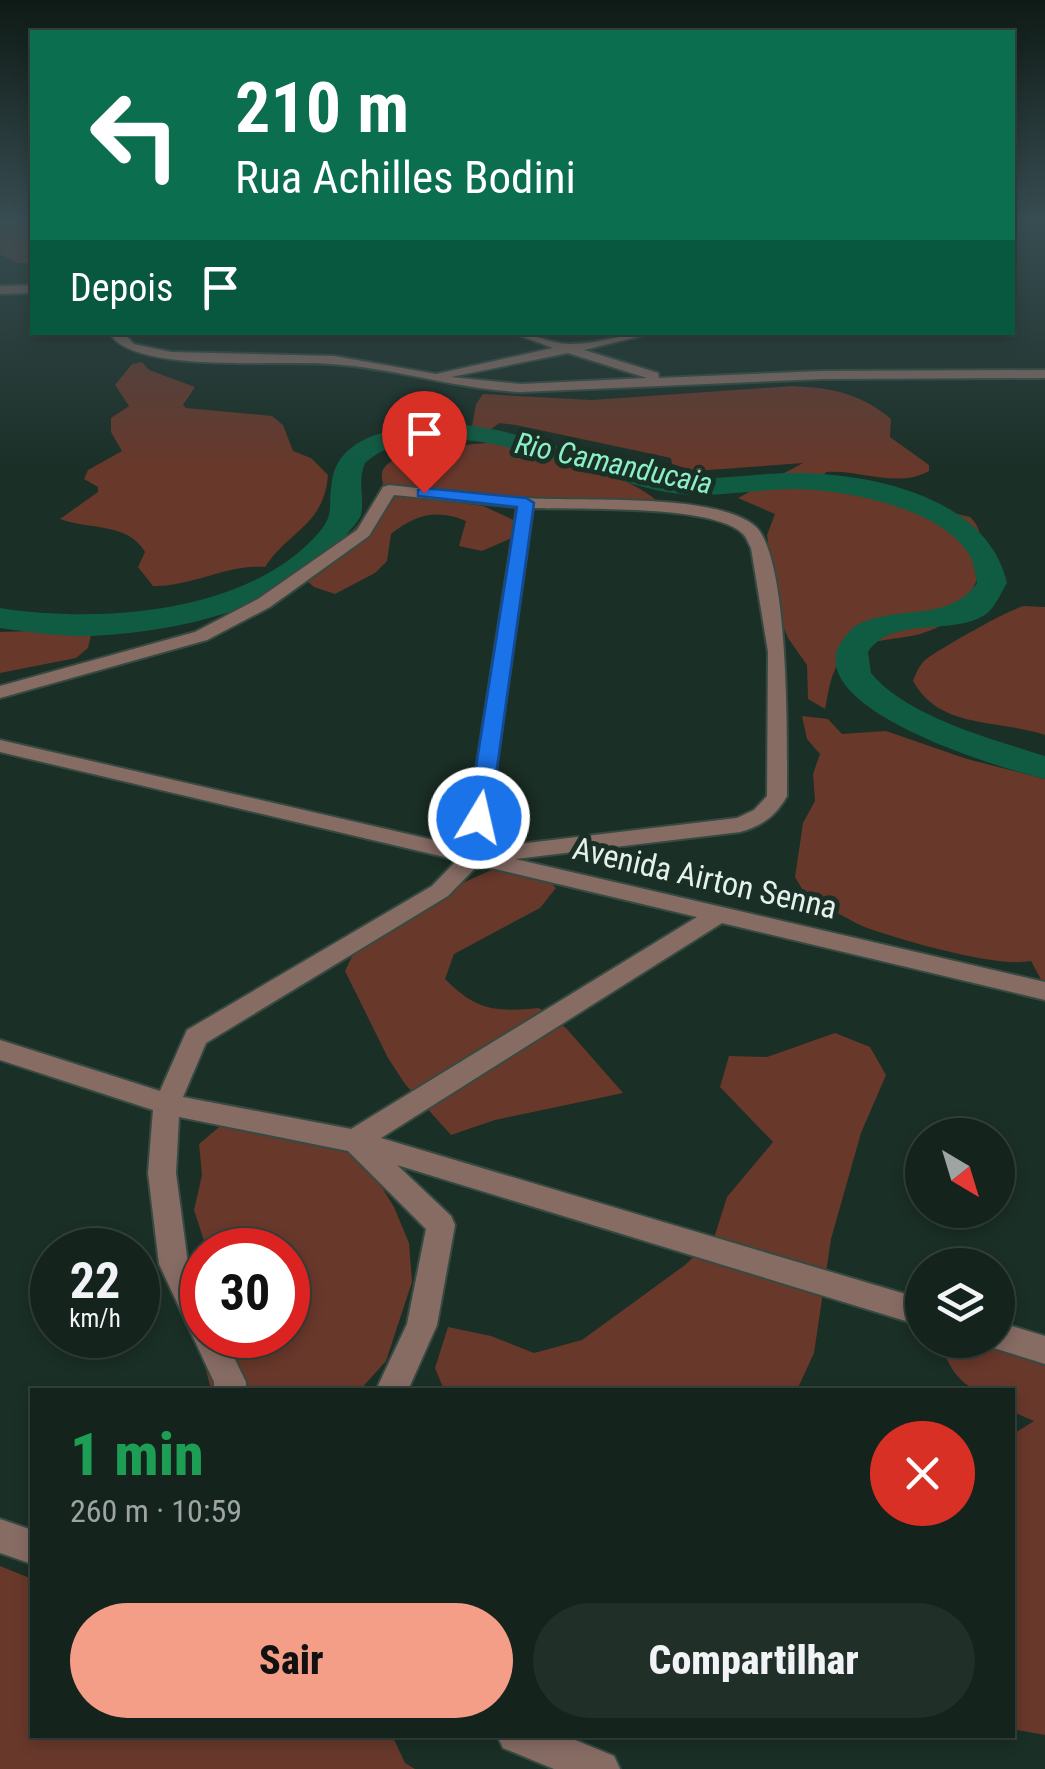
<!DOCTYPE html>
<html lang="pt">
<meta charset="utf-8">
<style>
body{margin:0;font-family:"Roboto Condensed",sans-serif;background:#212f29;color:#f1f3f6;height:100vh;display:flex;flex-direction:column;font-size:38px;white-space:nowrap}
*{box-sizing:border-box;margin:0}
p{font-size:32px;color:#9da4a3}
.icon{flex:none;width:55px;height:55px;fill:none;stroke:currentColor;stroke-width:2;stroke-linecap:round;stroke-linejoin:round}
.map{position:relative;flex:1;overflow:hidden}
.panel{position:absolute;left:30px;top:1388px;width:985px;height:350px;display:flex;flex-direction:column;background:#14231c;border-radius:0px;box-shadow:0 5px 15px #0003,0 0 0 2px #33403b}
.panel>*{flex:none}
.top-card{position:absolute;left:30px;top:30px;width:985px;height:305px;border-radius:0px;box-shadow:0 5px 15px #0003,0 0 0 2px #33403b;background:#0b6e4f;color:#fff;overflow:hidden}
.needle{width:65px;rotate:142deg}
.fabs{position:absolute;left:905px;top:1118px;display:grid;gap:20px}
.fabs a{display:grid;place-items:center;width:110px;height:110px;border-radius:50%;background:#14231c;box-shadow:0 5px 15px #0003,0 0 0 2px #33403b;font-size:50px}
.speed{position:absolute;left:30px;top:1228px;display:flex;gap:20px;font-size:50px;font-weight:700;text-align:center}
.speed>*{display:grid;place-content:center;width:130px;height:130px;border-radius:50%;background:#14231c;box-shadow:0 5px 15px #0003,0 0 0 2px #33403b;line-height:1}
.speed small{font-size:25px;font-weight:400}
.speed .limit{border:15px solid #d22;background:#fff;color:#111}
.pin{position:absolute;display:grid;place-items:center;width:85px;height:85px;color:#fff;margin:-102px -42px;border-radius:50% 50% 50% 0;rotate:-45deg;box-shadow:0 0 10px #0007}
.pin .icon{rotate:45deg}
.me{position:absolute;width:110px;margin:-55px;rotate:9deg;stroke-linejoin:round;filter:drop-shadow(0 0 8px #0008)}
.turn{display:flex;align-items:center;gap:35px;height:210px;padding:0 40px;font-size:45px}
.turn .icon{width:130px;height:130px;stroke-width:2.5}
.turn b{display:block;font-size:70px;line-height:85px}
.then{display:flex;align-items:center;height:95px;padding:0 40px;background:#0003;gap:20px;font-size:38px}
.round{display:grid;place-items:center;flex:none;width:105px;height:105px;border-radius:52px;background:#212f29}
.summary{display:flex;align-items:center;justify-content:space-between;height:170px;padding:0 40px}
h1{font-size:60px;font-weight:800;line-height:75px;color:#1e9e55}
.primary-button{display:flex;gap:20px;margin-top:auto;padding:20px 40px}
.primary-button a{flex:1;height:115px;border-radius:60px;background:#f49e87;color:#111;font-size:40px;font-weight:800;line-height:115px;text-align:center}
.primary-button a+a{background:#212f29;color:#f1f3f6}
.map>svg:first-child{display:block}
.green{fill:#68382b}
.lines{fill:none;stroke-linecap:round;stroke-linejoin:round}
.river{fill:#0f5c43;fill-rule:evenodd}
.minor-casing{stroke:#364a42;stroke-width:4}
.minor{fill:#876c64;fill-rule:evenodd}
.route{fill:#1a73e8;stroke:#114b97;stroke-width:2.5}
.labels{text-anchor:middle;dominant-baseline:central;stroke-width:10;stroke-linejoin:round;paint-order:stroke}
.far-water-label{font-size:30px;font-style:italic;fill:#8bf0c7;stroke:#1a2f26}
.street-label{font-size:32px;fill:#e5f2eb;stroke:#1a2f26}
</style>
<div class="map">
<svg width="1045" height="1769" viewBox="0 0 1045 1769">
<rect width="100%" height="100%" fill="#1a2f26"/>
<!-- green -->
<g class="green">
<polygon points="0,221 20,221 32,229 32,263 18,263 0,254"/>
<path d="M 142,362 L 149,370 L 195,387 L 183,405 L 186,408 L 272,416 L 283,425 L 293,451 L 311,458 L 328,475 C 324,526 289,530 265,567 C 227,564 191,587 153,586 L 138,567 L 145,552 C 128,522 88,530 60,519 L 98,492 L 98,487 L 84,479 L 88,470 L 122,451 L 111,432 L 111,418 L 129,406 L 115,385 L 132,364 Z"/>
<path d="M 793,386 C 832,388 860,393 891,419 L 890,437 L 929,465 L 929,471 C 897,489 860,469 826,472 L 822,477 L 840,486 L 970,517 C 981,527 980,537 982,552 C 984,567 980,574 973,588 C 938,659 879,623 843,658 C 830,671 829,692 825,709 L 808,699 L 807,665 L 788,638 L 778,614 L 767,535 L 775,514 L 738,498 L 803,463 L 695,471 L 672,464 L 671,458 L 516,425 L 499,423 L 490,430 L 477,431 L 472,426 L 476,404 L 483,394 L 592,400 Z"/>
<path d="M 492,442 C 529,444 629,475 656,500 C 607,506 556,508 507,501 C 474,495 450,481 417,497 L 483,506 L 518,522 L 521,534 L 482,551 L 459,546 L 466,521 C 437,509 416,514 391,534 L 387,561 L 375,573 L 335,594 L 314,587 L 301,576 C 307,555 333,548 350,533 C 363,521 369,507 384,497 C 385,489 381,480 382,474 C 385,447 471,446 492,442 Z"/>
<path d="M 1024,606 L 1045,607 L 1045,735 C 999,719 940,730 913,681 C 916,673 919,666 925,660 C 937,650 1011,608 1024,606 Z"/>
<polygon points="61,630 91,635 88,648 76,658 0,673 0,632"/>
<path d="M 802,716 L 828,719 L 842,734 L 886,731 L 967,759 L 1045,779 L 1045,987 L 1031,961 C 996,968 906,941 870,929 C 845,920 841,910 812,906 L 795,877 L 803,823 L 815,801 L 813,774 L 820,754 L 807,739 Z"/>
<path d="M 533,867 L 556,888 L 540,908 L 454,954 L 445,979 C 477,1011 495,1012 539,1008 L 566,1028 L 623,1093 L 495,1120 L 451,1135 L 405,1084 L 388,1058 L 345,971 L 357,946 L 438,894 L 496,868 Z"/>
<polygon points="835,1033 870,1047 886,1075 861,1133 831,1239 814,1353 797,1390 444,1390 435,1368 448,1327 491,1336 534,1353 582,1340 685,1265 714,1238 727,1197 773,1142 720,1087 729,1056 767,1057"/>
<polygon points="231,1117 345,1148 375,1176 394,1207 409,1243 412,1282 386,1361 360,1390 211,1390 205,1366 206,1335 288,1335 288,1250 207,1250 194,1210 202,1175 199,1144"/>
<path d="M 942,1340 L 978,1340 L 1045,1362 L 1045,1735 L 1012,1729 L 1013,1434 L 1034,1421 L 1013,1412 L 1012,1390 C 1002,1390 989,1392 979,1390 C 960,1387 942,1358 942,1340 Z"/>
<polygon points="0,1566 32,1579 32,1735 392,1735 405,1763 415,1769 0,1769"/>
</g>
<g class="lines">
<!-- river -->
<path class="river" d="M 459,424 C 531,432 595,462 666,475 C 709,483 751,473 794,473 C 871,473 988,497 1007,583 C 1001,593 994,609 985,615 C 950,636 892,616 868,652 L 871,673 C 907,717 992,739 1045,756 L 1045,779 C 1000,768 826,716 836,655 C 837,646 849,629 857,625 C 898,604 949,623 977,583 C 975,574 974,562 969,554 C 939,507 846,490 795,489 C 752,489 709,500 666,492 C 586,477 437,400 365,463 C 357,482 365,499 361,515 C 359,521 351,529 347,534 C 295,608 177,632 92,636 C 61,637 30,632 0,628 L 0,608 C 96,623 236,615 310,542 C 337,515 327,513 332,481 C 340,427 417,425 459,424 Z"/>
<defs>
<g id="minor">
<polygon points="32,285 32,293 0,294 0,286"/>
<path d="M 114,332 L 127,332 L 127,337 L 134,344 L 171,352 L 334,356 L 436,374 L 553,348 L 510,332 C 532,332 552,345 571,344 C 600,344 628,332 657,332 L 584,350 L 658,373 L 659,378 L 822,371 L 1045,370 L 1045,378 L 822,379 L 521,392 C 456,389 395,368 331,364 C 281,360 145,373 113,338 ZM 568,353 L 647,378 L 521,384 L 451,377 Z"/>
<path d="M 389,485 C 434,490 480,495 525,498 C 578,502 718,492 756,527 C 790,560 787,746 787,796 C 776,816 762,826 740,832 L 515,859 L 1045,982 L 1045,1000 L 722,923 L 381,1138 L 922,1299 L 922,1326 L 397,1165 L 451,1216 L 455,1225 L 437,1325 L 408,1390 L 376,1390 L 407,1324 L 426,1229 L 348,1151 L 179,1117 L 176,1173 L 188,1264 L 202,1293 L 202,1335 L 223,1335 L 246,1382 L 246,1390 L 214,1390 L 214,1382 L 159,1264 L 148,1173 L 153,1110 L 0,1060 L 0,1040 L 160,1091 L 187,1030 L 432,886 L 457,860 L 0,752 L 0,740 L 464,847 L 517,507 L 394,495 L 369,536 L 270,607 L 207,640 L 0,698 L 0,686 L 195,632 L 258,599 L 357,530 L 383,487 ZM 533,508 C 578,510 714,504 743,534 C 747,538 748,543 751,548 L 768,652 L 767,796 L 754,810 L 737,818 L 485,848 ZM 478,865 L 697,917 L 351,1129 L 183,1097 L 206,1043 L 448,896 Z"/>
<polygon points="998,1322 1045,1336 1045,1364 987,1346 985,1340 998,1340"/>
<polygon points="0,1519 32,1530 32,1564 0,1553"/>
<polygon points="497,1735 563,1735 614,1756 620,1769 554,1769 503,1748"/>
</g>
</defs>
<!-- minor casing -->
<use href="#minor" class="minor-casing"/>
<!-- minor -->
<use href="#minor" class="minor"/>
</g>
<!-- sky -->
<linearGradient id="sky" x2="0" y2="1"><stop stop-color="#0e1a15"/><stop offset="0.47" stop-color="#384d52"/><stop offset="1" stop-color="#384d52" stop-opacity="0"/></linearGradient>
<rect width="1045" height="469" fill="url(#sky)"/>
<!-- route -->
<polygon class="route" points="424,488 526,498 534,503 490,818 479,825 468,818 517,507 418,496 418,490"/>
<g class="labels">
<!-- far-water labels -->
<g class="far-water-label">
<text transform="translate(614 463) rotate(12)">Rio Camanducaia</text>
</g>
<!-- street labels -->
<g class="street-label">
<text transform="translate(705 878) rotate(13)">Avenida Airton Senna</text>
</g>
</g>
</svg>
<div class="fabs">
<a><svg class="needle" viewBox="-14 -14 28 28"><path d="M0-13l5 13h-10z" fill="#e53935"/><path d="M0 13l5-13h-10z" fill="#9da4a3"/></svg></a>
<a><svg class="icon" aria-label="layers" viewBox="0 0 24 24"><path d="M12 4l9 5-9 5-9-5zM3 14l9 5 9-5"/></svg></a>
</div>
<div class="speed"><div>22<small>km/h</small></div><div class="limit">30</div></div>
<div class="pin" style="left:424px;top:493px;background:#d93025"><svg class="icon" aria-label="arrive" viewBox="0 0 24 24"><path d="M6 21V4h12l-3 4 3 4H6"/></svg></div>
<svg class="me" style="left:479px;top:818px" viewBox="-20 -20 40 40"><circle r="17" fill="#1a73e8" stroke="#fff" stroke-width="3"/><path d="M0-11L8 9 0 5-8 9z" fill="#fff"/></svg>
<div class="top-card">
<div class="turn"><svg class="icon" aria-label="left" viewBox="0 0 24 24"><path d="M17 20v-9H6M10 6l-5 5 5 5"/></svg><div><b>210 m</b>Rua Achilles Bodini</div></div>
<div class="then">Depois<svg class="icon" aria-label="arrive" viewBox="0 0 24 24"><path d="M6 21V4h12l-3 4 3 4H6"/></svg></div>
</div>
<section class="panel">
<div class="summary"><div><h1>1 min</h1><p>260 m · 10:59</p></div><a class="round" style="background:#d93025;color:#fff"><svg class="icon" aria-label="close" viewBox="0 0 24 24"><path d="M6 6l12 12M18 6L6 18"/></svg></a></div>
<div class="primary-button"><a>Sair</a><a>Compartilhar</a></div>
</section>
</div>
